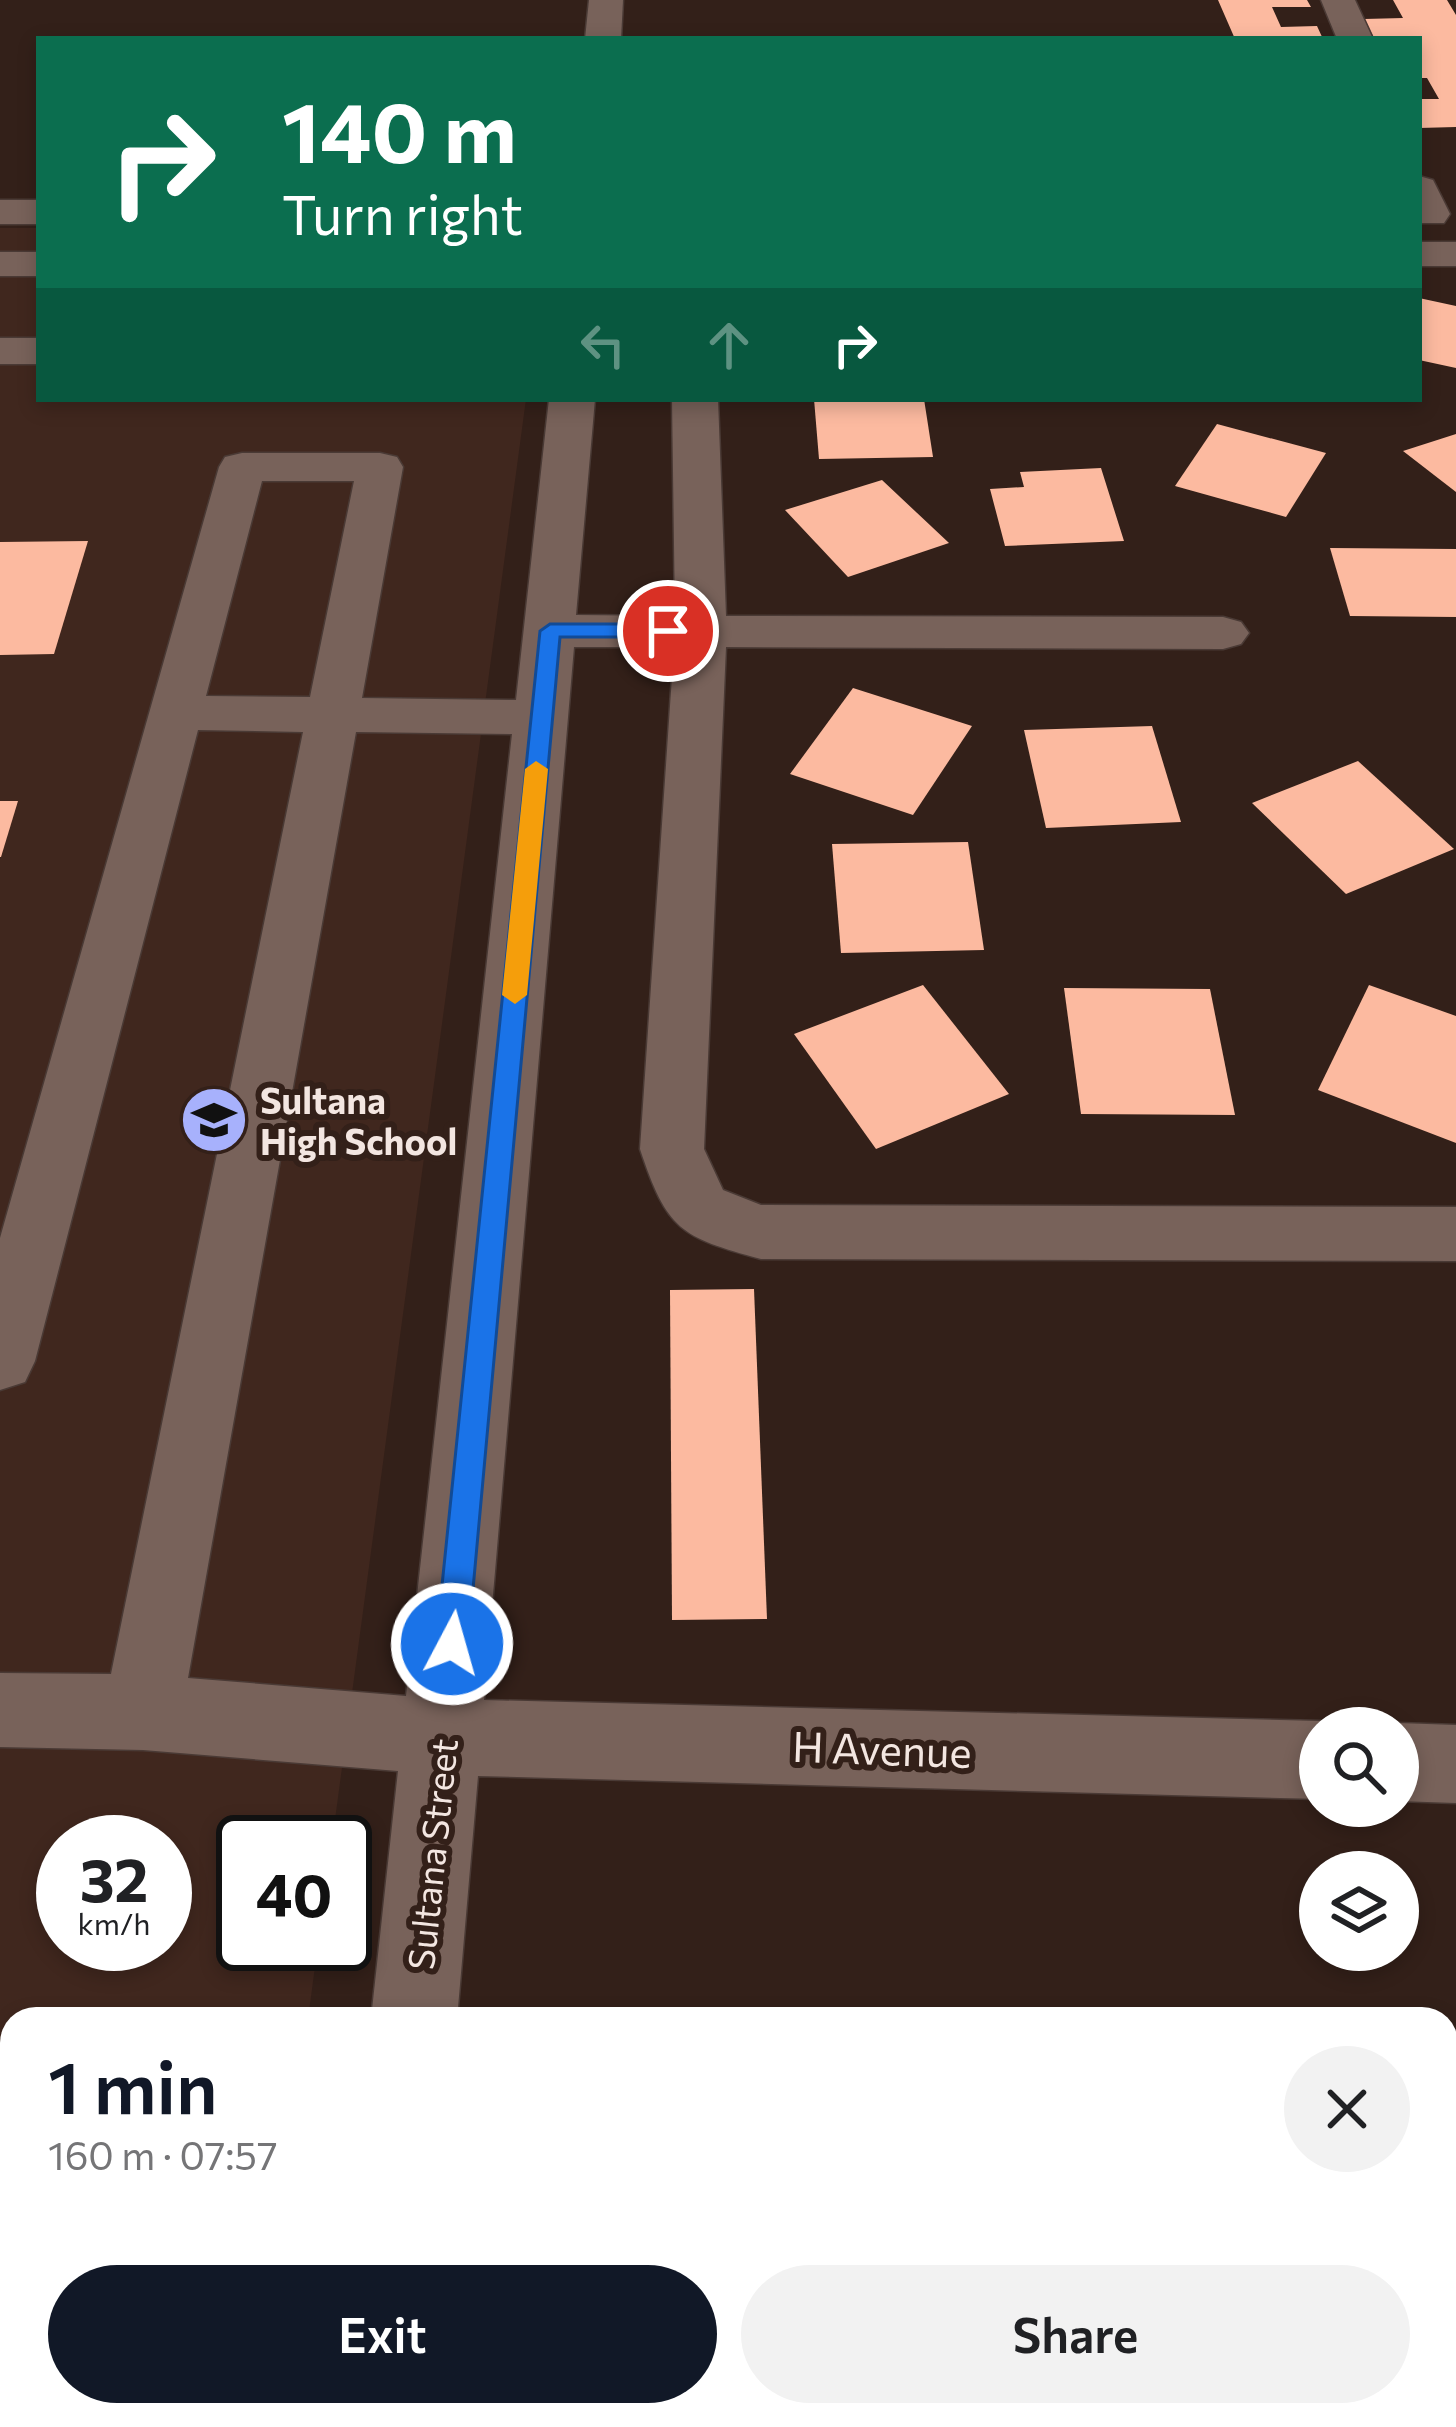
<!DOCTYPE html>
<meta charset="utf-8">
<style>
body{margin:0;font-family:Commissioner,sans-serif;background:#f2f2f2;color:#202124;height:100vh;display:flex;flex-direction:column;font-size:45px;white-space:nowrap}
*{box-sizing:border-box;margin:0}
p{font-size:39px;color:#757577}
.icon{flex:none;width:66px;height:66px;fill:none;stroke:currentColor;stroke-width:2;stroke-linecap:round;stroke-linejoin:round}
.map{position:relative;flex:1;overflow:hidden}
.side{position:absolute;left:0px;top:2007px;width:1458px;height:420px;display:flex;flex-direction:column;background:#fff;border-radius:36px 36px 0 0;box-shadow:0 6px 18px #0003}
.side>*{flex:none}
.hud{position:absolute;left:36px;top:36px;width:1386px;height:366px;border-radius:0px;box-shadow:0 6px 18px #0003;background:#0b6e4f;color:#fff;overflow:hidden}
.buttons{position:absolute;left:1299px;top:1707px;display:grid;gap:24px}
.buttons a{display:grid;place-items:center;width:120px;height:120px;border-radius:50%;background:#fff;box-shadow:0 6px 18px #0003;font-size:60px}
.speed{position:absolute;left:36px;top:1815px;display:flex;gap:24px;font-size:60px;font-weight:700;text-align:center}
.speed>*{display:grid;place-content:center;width:156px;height:156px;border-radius:50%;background:#fff;box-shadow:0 6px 18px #0003;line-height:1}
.speed small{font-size:30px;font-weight:400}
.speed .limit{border:6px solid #111;border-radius:18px;background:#fff;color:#111}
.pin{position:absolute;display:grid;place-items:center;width:102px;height:102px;color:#fff;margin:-51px;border:6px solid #fff;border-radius:50%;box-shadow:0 3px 12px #0007}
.me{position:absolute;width:132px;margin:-66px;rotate:6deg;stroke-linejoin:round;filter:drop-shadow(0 0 9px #0008)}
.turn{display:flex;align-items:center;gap:42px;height:252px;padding:0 48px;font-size:54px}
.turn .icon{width:156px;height:156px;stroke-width:2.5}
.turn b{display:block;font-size:84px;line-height:102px}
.lanes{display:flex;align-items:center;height:114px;padding:0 48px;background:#0003;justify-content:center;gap:60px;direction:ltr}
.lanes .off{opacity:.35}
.round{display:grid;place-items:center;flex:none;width:126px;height:126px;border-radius:63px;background:#f2f2f2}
.headline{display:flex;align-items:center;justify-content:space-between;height:204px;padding:0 48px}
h1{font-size:72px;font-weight:600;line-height:90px;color:#111827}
.button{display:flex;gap:24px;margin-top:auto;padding:24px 48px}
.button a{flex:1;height:138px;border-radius:72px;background:#111827;color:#fff;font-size:48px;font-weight:600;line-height:138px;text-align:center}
.button a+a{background:#f2f2f2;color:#202124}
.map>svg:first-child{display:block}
.built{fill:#40271e;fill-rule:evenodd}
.building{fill:#fcbaa0}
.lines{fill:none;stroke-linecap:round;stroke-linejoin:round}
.minor-casing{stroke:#4a3a35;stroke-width:3}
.minor{fill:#78625a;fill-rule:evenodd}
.route{fill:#1a73e8;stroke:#114b97;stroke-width:3}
.slow{fill:#f59e0b}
.labels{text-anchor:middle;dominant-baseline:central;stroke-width:12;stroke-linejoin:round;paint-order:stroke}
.poi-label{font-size:36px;font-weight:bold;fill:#f3e6e1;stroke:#332019;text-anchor:start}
.street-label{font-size:36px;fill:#f3e6e1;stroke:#332019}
.near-street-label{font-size:42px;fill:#f3e6e1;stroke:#332019}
</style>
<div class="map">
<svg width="1456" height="2427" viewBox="0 0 1456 2427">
<rect width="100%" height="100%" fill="#332019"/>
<!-- built -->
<path class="built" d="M 0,228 L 39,228 L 39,399 L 526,399 L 332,1842 L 243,1842 L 243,1944 L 318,1944 L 308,2019 L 12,2019 L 12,2415 L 254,2415 L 253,2427 L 0,2427 ZM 63,1842 L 165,1842 L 165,1944 L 63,1944 Z"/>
<!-- building -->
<g class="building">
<polygon points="1218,0 1307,0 1311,7 1272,7 1281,27 1317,26 1323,39 1235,39"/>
<polygon points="1393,0 1447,0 1456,15 1456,127 1419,128 1419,99 1439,99 1427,78 1419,78 1419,39 1374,38 1364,19 1403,18"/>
<polygon points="1419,298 1456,306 1456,368 1419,360"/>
<polygon points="814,399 924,399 933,457 819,459"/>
<polygon points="1217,424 1326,453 1286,517 1175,486"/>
<polygon points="1456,434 1456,492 1403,451"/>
<polygon points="1101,468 1124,541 1005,546 990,489 1024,487 1020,472"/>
<polygon points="882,480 949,543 848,577 785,510"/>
<polygon points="88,541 54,654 0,655 0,542"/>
<polygon points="1330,548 1456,549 1456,617 1350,616"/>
<polygon points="853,688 972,726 913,815 790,774"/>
<polygon points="1152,726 1181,822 1046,828 1024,730"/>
<polygon points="1358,761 1454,849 1346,894 1252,803"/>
<polygon points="0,801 18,801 1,857 0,857"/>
<polygon points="968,842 984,950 841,953 832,844"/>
<polygon points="923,985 1009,1094 876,1149 794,1034"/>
<polygon points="1369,985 1456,1016 1456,1143 1318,1090"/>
<polygon points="1064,988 1210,989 1235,1115 1081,1114"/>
<polygon points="754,1289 767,1619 672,1620 670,1290"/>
</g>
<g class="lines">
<defs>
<g id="minor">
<polygon points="589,0 623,0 621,39 585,39"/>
<polygon points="1321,0 1355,0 1373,39 1337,39"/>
<polygon points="1419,176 1433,180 1450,214 1444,223 1419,223"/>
<rect x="0" y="200" width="39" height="24"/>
<rect x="1419" y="242" width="37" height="24"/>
<rect x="0" y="252" width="39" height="24"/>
<rect x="0" y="338" width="39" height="26"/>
<path d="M 549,399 L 595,399 L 576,615 L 675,616 L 672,399 L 718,399 L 726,616 L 1223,617 L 1241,622 L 1249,633 L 1241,644 L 1223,649 L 726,647 L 704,1149 L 723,1190 L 761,1205 L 1456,1207 L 1456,1261 L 761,1259 C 680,1237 667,1230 640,1149 L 674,647 L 574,647 L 484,1700 L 1320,1721 L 1337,1728 L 1320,1728 L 1320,1799 L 478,1776 L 457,2019 L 371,2019 L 398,1771 L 143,1750 L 0,1747 L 0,1673 L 111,1674 L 303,732 L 198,730 L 35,1361 L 25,1382 L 0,1390 L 0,1238 L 219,467 L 225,457 L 242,453 L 380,453 L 397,457 L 403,467 L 362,698 L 516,700 ZM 262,481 L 354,481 L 310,697 L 206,696 ZM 356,732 L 512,734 L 406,1696 L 188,1678 Z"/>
<polygon points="1398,1723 1456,1725 1456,1803 1398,1801 1398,1728 1386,1728"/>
<rect x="0" y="2071" width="12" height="90"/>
<polygon points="12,2314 12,2415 50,2415 47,2427 0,2427 0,2319"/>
<polygon points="329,2415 425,2415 424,2427 326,2427"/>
</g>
</defs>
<!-- minor casing -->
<use href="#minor" class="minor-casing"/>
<!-- minor -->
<use href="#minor" class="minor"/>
</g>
<!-- route -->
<polygon class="route" points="550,624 668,624 679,631 668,637 560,637 468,1644 463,1654 452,1659 441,1654 436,1644 540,631"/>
<!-- slow -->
<polygon class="slow" points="536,761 548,769 527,995 515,1004 502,995 525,769"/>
<!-- icons -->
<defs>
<symbol id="school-disc" viewBox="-11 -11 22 22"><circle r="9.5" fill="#a7b1fc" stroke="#332019"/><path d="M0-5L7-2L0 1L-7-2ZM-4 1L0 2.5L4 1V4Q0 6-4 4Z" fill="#111"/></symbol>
</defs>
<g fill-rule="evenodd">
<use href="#school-disc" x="176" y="1082" width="76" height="76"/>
</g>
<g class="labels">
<!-- poi labels -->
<g class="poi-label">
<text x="260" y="1099">Sultana<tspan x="260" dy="41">High School</tspan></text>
</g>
<!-- street labels -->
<g class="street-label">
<text transform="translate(431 1854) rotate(-84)">Sultana Street</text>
</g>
<!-- near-street labels -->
<g class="near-street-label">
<text transform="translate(882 1748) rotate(2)">H Avenue</text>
</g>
</g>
</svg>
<div class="buttons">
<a><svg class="icon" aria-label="search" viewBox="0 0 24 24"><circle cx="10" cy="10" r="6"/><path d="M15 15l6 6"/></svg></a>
<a><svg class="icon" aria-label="layers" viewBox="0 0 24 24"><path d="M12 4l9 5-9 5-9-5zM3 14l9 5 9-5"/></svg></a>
</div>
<div class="speed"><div>32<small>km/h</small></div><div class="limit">40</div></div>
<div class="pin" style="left:668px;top:631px;background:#d93025"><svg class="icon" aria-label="arrive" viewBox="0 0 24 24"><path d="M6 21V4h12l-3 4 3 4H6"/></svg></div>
<svg class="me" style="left:452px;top:1644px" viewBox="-20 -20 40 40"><circle r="17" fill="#1a73e8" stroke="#fff" stroke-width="3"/><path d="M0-11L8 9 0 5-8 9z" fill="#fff"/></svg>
<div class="hud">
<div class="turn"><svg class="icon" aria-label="right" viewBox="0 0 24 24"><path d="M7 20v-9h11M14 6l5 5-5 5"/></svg><div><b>140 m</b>Turn right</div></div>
<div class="lanes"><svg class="icon off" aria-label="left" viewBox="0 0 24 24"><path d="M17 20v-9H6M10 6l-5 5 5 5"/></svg><svg class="icon off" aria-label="ahead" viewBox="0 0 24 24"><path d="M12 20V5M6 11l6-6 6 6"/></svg><svg class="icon" aria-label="right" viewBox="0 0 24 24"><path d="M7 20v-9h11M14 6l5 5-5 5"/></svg></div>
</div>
<section class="side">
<div class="headline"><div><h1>1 min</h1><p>160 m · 07:57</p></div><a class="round"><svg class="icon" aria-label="close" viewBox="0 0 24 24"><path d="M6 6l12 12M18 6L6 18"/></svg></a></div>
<div class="button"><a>Exit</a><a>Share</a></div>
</section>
</div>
